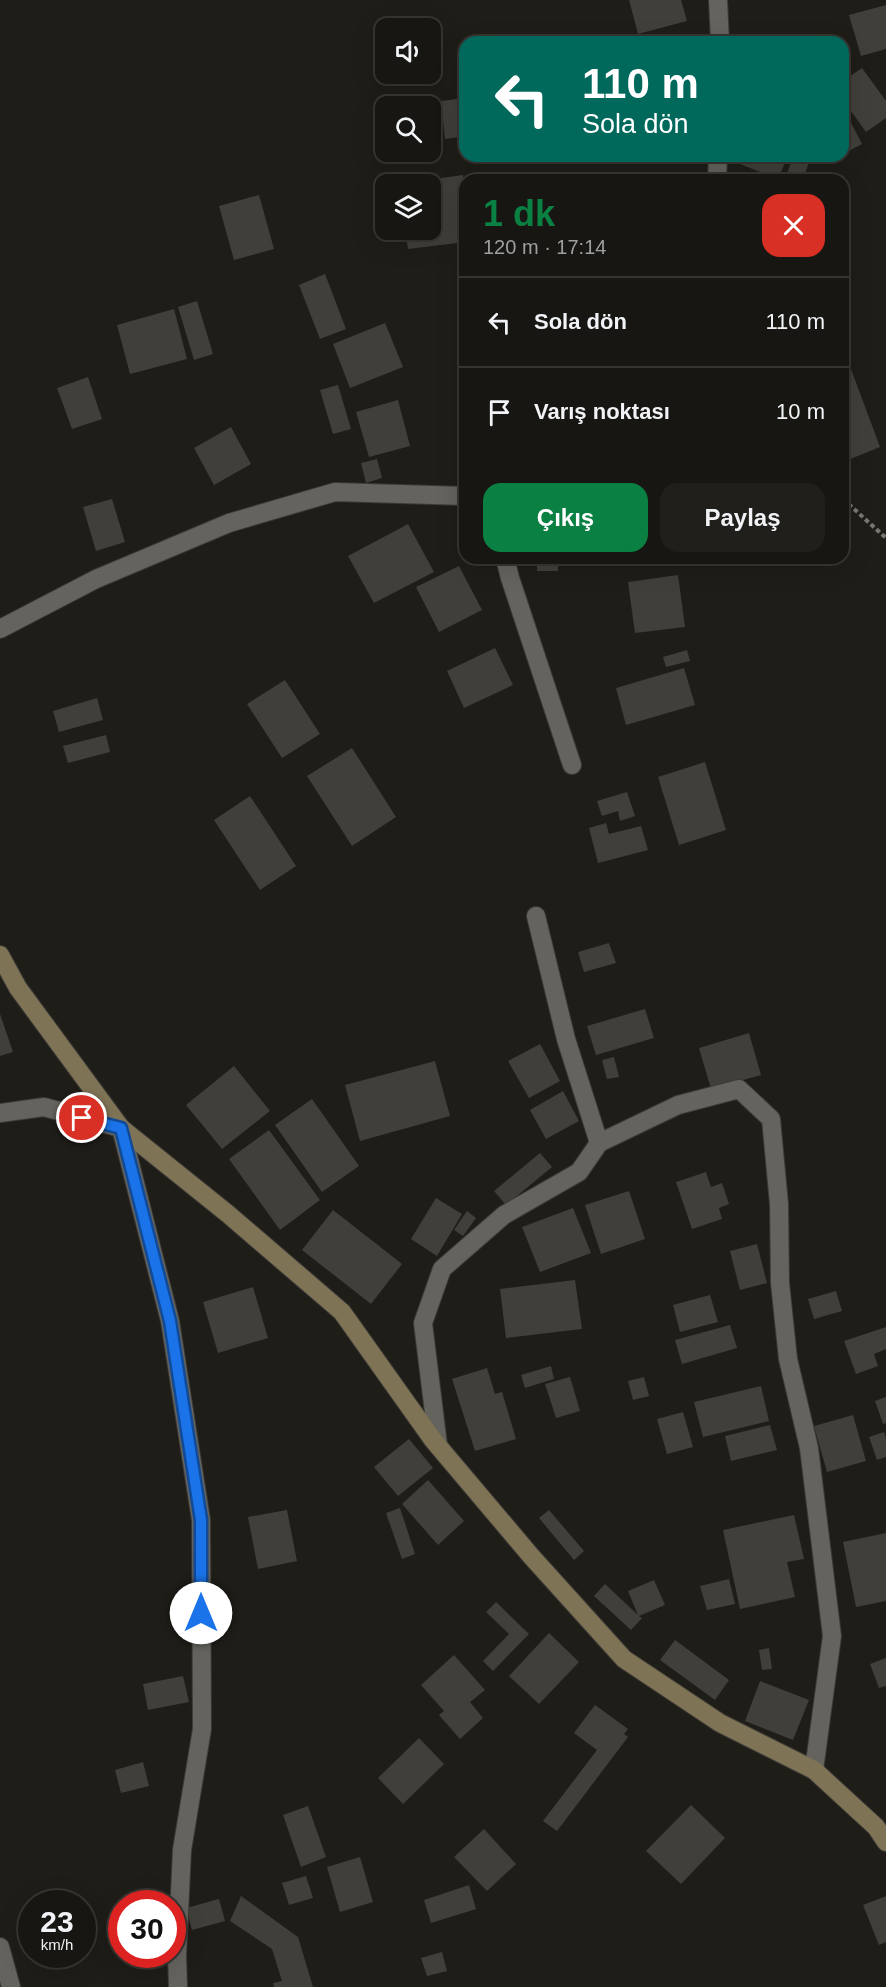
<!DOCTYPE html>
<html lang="tr">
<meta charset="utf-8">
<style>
body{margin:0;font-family:Arial,sans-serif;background:#201f1b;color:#f1f3f6;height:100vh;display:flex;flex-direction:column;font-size:22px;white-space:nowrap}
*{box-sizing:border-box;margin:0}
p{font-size:20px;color:#9e9f9f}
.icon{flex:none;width:33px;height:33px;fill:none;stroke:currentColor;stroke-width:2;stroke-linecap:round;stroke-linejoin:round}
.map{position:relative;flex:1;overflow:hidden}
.drawer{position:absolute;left:459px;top:174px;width:390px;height:390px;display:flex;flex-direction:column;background:#171612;border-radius:18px;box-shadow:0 6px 24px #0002,0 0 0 2px #363532}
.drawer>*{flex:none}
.guide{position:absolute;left:459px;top:36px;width:390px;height:126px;border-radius:18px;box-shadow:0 6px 24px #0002,0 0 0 2px #363532;background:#00695c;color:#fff;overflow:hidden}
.controls{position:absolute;left:375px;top:18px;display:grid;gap:12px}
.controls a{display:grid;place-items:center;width:66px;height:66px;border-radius:12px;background:#171612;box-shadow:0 6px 24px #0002,0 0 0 2px #363532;font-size:30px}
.speed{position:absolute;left:18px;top:1890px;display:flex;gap:12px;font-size:30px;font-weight:700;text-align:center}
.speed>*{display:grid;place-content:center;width:78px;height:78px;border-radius:50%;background:#171612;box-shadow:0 6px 24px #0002,0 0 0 2px #363532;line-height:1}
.speed small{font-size:15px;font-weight:400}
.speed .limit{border:9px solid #d22;background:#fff;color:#111}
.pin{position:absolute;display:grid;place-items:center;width:51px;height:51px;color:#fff;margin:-26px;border:3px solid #fff;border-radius:50%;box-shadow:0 2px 6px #0007}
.me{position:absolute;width:66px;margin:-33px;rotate:0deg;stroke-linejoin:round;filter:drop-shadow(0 0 4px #0008)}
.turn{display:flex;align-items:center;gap:21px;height:126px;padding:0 24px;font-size:27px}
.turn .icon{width:78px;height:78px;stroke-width:2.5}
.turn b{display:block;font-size:42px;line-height:51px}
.round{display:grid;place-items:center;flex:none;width:63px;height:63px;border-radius:18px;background:#201f1b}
.overview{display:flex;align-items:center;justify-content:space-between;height:102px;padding:0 24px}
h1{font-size:36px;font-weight:700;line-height:45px;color:#0b8043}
.primary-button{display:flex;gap:12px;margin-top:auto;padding:12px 24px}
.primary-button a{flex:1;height:69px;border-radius:18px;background:#0b8043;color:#fff;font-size:24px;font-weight:700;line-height:69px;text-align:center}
.primary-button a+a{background:#201f1b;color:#f1f3f6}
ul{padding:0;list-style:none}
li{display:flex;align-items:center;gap:18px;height:90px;padding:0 24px;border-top:2px solid #363532}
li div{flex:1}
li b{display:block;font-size:22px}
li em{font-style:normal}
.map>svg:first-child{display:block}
.building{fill:#413f39}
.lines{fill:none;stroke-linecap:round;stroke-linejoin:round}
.street-casing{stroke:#3c3a37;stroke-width:20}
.secondary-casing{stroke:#3c3a37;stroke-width:20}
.path{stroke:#787672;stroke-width:4;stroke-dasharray:4.5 3;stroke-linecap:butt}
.street{stroke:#65635d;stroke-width:18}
.secondary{stroke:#7f7356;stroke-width:18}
.route-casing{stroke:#114b97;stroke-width:15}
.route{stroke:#1a73e8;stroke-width:10}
</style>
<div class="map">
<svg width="886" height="1987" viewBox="0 0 886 1987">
<rect width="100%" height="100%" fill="#1f1d18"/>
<!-- building -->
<g class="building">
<polygon points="629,0 681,0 687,21 638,34"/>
<polygon points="886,5 886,49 861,56 849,15"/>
<polygon points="862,68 886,101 886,118 866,132 843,100 843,81"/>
<polygon points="465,98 465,136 445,139 441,101"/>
<polygon points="843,107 862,144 843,154"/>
<polygon points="737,156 788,156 778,179 735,162"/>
<polygon points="793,156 811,156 803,180 785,180"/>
<polygon points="820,156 839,156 824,164"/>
<polygon points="463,175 465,192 465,242 408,249 405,230 430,230 430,184 405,183"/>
<polygon points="259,195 274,249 234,260 219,206"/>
<polygon points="325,274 346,329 320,339 299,285"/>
<polygon points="197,301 213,354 194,360 178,307"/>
<polygon points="174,309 187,359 130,374 117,325"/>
<polygon points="385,323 403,367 350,388 333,344"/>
<polygon points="845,353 880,447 843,462 843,354"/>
<polygon points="88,377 102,419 72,429 57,388"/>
<polygon points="338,385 351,429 333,434 320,390"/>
<polygon points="398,400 410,446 369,457 356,412"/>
<polygon points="231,427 251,464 214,485 194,448"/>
<polygon points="377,459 382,478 366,483 361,463"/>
<polygon points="112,499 125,542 96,551 83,507"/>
<polygon points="408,524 434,572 374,603 348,556"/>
<rect x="537" y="558" width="21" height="13"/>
<polygon points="459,566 482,610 439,632 416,587"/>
<polygon points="678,575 685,627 635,633 628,582"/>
<polygon points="495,648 513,685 464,708 447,671"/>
<polygon points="687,650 690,661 666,667 663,657"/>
<polygon points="684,668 695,705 626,725 616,688"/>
<polygon points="285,680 320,734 282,758 247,704"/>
<polygon points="97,698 103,720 59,732 53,711"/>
<polygon points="106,735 110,752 68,763 63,746"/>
<polygon points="352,748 396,817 352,846 307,776"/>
<polygon points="705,762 726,830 679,845 658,777"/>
<polygon points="627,792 635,816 620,821 618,811 602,816 597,801"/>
<polygon points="250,796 296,866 260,890 214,820"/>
<polygon points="606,823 609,834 641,826 648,850 598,863 589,828"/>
<polygon points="609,943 616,963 584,972 578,952"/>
<polygon points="645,1009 654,1038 596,1055 587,1026"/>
<polygon points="0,1014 13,1052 0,1056"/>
<polygon points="749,1033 761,1075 711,1089 699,1048"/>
<polygon points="540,1044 560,1081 529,1098 508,1061"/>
<polygon points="614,1057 619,1077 607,1079 602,1060"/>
<polygon points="435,1061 450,1116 360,1141 345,1085"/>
<polygon points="234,1066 270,1111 222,1149 186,1105"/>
<polygon points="563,1091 579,1121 546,1139 530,1110"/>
<polygon points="312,1099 359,1166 322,1192 275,1125"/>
<polygon points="269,1130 320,1200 280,1230 229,1159"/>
<polygon points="540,1153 552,1167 506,1205 494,1191"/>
<polygon points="706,1172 711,1187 722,1183 729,1204 719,1208 722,1219 692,1229 676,1182"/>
<polygon points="629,1191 645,1239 601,1254 585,1205"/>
<polygon points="436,1198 462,1214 437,1256 411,1239"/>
<polygon points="573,1208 591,1253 540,1272 522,1227"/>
<polygon points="333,1210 402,1264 371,1304 302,1250"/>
<polygon points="467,1211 476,1218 463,1236 454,1230"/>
<polygon points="757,1244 767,1283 740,1290 730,1251"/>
<polygon points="575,1280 582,1329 506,1338 500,1289"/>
<polygon points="253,1287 268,1338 218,1353 203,1302"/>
<polygon points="836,1291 842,1311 814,1319 808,1299"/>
<polygon points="710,1295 718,1322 680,1332 673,1305"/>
<polygon points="730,1325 737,1348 682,1364 675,1340"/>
<polygon points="886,1327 886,1349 874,1354 878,1366 856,1374 844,1341"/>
<polygon points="551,1366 554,1379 525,1388 521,1375"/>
<polygon points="487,1368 495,1394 502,1392 516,1439 475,1451 452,1379"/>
<polygon points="570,1377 580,1411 556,1418 545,1384"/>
<polygon points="644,1377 649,1396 633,1400 628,1381"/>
<polygon points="761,1386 769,1421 703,1437 694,1402"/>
<polygon points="886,1397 886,1423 883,1424 875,1401"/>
<polygon points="683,1412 693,1447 667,1454 657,1419"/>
<polygon points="853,1415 866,1461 827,1472 814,1426"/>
<polygon points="770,1425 777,1450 731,1461 725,1436"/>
<polygon points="884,1432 886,1438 886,1457 877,1460 869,1437"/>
<polygon points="409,1439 433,1468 398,1496 374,1467"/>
<polygon points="428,1480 464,1521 438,1545 402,1504"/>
<polygon points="400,1508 415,1554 402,1559 386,1513"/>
<polygon points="287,1510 297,1561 258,1569 248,1517"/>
<polygon points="549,1510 584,1551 574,1560 539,1518"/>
<polygon points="794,1515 804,1559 787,1562 795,1597 740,1609 723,1530"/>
<polygon points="886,1533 886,1601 856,1607 843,1542"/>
<polygon points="729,1579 735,1604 707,1610 700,1586"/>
<polygon points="654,1580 665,1605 639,1616 642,1618 631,1630 594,1596 605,1584 638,1615 628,1591"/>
<polygon points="496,1602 529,1634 493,1671 483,1661 509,1634 486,1612"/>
<polygon points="549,1633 579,1662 539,1704 509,1676"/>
<polygon points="675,1640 729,1680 715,1700 660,1660"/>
<polygon points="769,1648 772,1669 762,1670 759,1650"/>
<polygon points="454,1655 485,1690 470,1702 483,1718 460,1739 439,1715 444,1711 421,1685"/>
<polygon points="886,1658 886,1686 879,1688 870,1664"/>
<polygon points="183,1676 189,1702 148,1710 143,1684"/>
<polygon points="760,1681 809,1700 793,1740 745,1721"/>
<polygon points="595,1705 628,1729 624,1734 628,1737 557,1831 543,1821 597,1750 574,1733"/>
<polygon points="419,1738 444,1764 403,1804 378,1778"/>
<polygon points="143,1762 149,1786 121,1793 115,1770"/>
<polygon points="691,1805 725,1838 681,1884 646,1851"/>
<polygon points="308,1806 326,1857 301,1867 283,1815"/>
<polygon points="484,1829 516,1864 487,1891 454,1857"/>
<polygon points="360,1857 373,1902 340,1912 327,1867"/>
<polygon points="306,1876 313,1898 289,1905 282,1883"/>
<polygon points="469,1885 476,1909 431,1923 424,1900"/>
<polygon points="241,1896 298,1937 313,1987 274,1987 273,1983 282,1981 272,1949 230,1921"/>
<polygon points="886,1896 886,1942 879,1945 863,1905"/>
<polygon points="219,1899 225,1921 192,1930 186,1908"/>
<polygon points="442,1952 447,1971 427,1976 421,1958"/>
</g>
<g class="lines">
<defs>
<g id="street">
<polyline points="718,0 720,42"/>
<polyline points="717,180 718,156"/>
<polyline points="505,558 510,578 572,765"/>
<polyline points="0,629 96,579 229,523 335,492 465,496"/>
<polyline points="0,1113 44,1107 121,1128 170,1321 201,1520 202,1729 182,1850 177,1956 178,1987"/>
<polyline points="599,1143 678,1105 739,1089 771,1119 779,1204 780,1283 788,1359 809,1448 832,1636 814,1770"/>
<polyline points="438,1445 423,1323 442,1269 504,1215 579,1172 599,1143 566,1039 536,916"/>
<polyline points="0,1947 11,1987"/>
</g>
<polyline id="secondary" points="0,955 18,988 121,1128 228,1214 342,1312 433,1440 531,1556 624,1659 720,1723 814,1770 876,1827 886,1842"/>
</defs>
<!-- street casing -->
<use href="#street" class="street-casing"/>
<!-- secondary casing -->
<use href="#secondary" class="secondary-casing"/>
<!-- path -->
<polyline class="path" points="843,499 886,538"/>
<!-- street -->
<use href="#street" class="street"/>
<!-- secondary -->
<use href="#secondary" class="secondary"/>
</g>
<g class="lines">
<defs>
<polyline id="route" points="82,1118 121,1128 170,1321 201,1520 201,1613"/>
</defs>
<!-- route casing -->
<use href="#route" class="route-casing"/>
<!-- route -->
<use href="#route" class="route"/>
</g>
</svg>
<div class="controls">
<a><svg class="icon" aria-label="sound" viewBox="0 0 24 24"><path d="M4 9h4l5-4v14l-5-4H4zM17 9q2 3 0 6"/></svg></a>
<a><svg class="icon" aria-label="search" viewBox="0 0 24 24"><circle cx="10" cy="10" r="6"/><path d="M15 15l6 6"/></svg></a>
<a><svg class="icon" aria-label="layers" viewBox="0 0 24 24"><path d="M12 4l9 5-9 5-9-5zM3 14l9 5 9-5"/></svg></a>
</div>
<div class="speed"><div>23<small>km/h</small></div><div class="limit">30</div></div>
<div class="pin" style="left:82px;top:1118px;background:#d93025"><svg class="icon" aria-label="arrive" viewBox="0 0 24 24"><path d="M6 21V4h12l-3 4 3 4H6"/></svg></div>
<svg class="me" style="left:201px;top:1613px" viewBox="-20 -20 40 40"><circle r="19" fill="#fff"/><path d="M0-13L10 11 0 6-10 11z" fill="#1a73e8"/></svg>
<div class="guide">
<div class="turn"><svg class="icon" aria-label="left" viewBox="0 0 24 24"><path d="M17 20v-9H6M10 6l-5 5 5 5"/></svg><div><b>110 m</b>Sola dön</div></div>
</div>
<section class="drawer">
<div class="overview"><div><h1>1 dk</h1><p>120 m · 17:14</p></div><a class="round" style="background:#d93025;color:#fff"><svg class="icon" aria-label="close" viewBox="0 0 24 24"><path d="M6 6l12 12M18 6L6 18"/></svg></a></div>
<ul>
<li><svg class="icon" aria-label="left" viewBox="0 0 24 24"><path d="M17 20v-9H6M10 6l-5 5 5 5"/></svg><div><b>Sola dön</b></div><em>110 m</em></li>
<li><svg class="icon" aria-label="arrive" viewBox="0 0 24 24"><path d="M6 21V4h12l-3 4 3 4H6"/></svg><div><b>Varış noktası</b></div><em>10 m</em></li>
</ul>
<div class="primary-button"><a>Çıkış</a><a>Paylaş</a></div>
</section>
</div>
